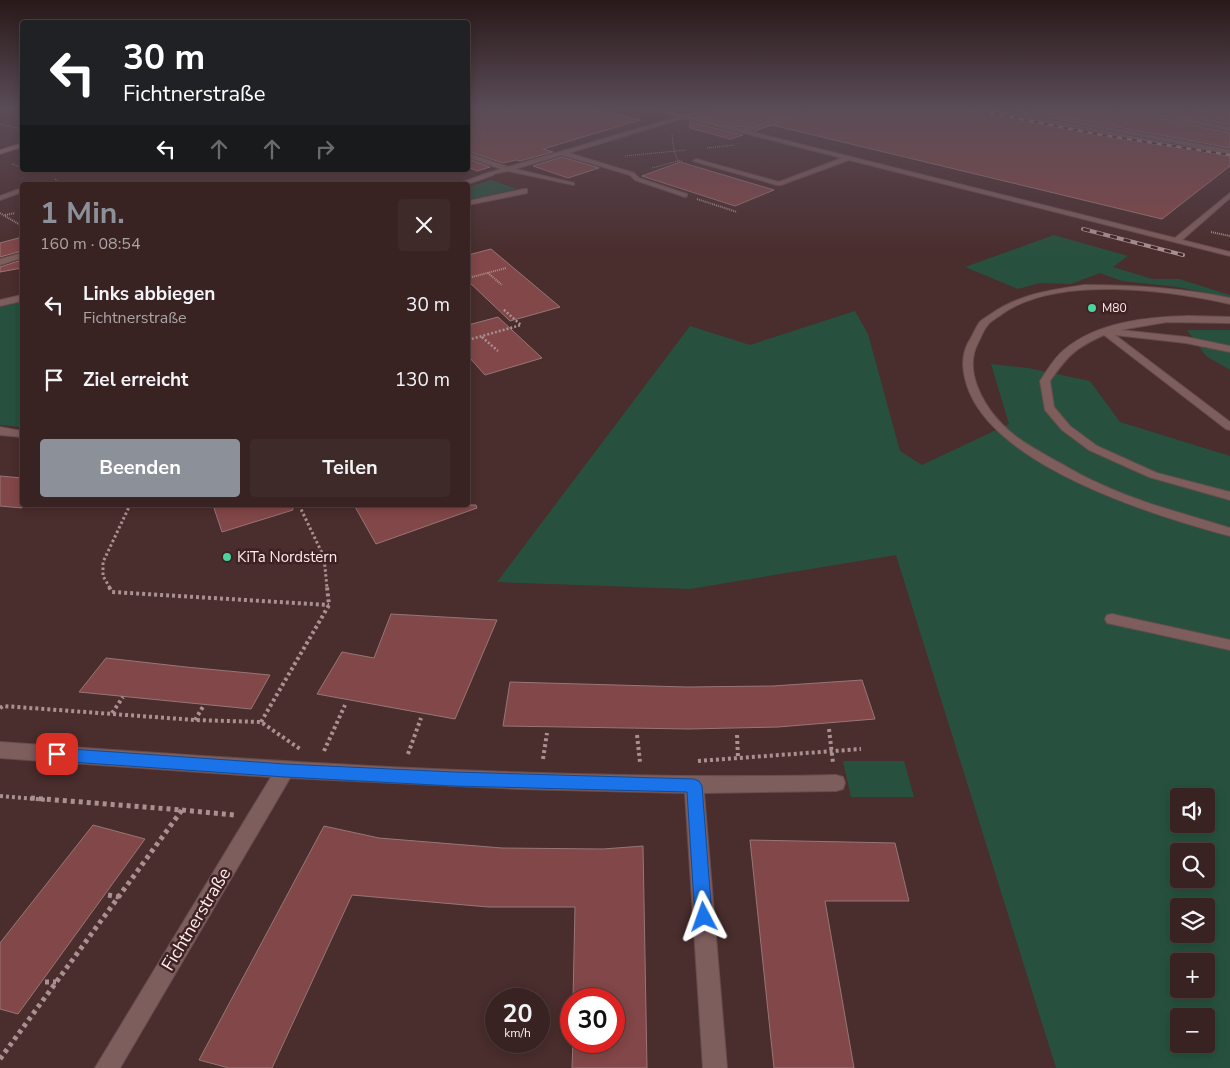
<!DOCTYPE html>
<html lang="de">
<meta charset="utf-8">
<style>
body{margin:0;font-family:"Nunito Sans",sans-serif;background:#3f2a2a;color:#f1f3f6;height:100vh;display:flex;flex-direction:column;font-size:19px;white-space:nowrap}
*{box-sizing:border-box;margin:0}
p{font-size:16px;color:#aba4a5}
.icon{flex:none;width:28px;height:28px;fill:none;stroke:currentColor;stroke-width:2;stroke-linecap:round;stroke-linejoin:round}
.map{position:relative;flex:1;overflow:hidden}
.details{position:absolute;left:20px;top:182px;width:450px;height:325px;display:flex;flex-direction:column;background:#382222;border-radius:5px;box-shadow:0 2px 12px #0003,0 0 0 1px #523f40}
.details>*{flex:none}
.guide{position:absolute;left:20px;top:20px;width:450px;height:152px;border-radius:5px;box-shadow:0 2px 12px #0003,0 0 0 1px #523f40;background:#202124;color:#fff;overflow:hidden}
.controls{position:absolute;left:1170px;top:788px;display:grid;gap:10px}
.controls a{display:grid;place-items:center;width:45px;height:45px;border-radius:5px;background:#382222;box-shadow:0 2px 12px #0003,0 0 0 1px #523f40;font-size:25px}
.speed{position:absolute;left:485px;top:988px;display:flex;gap:10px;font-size:25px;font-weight:700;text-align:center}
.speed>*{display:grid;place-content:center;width:65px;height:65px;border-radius:50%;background:#382222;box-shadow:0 2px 12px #0003,0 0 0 1px #523f40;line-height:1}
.speed small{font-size:12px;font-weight:400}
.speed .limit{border:8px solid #d22;background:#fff;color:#111}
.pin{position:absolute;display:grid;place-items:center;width:42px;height:42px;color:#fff;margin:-21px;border-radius:10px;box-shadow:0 2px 8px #0006}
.me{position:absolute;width:55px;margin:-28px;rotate:356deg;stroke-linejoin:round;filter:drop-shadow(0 0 4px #0008)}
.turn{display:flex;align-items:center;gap:18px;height:105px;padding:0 20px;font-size:22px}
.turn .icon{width:65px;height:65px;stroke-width:2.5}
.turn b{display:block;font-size:35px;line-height:42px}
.lanes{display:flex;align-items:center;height:48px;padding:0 20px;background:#0003;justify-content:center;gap:25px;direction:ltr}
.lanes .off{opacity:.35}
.round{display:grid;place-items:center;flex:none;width:52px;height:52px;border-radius:5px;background:#3f2a2a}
.summary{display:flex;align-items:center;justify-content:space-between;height:85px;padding:0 20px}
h1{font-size:30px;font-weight:700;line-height:38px;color:#8c9099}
.cta{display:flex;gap:10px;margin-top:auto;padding:10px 20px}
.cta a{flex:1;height:58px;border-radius:5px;background:#8c9099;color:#fff;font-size:20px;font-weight:700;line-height:58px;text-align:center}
.cta a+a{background:#3f2a2a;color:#f1f3f6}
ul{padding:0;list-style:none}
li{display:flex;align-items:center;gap:15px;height:75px;padding:0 20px}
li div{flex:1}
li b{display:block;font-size:19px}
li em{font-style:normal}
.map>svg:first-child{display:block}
.green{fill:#27513e;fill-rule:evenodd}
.building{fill:#824748;stroke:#987676}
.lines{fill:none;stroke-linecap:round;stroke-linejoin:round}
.service-casing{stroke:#654d4d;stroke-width:2}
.minor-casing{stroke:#654d4d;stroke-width:2}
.secondary-casing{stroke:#654d4d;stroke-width:2}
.path-far5{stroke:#a99191;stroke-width:1;stroke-dasharray:1 1;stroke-linecap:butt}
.path-far4{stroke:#a99191;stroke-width:2;stroke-dasharray:1 1;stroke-linecap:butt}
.path-far3{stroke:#a99191;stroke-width:2.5;stroke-dasharray:2 2;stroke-linecap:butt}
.path-far2{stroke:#a99191;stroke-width:3;stroke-dasharray:2.5 2.5;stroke-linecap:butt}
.path-far1{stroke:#a99191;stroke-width:4;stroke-dasharray:3 3;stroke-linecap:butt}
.path{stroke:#a99191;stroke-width:5;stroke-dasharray:4 4;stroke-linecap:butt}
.service{fill:#7e5d5d;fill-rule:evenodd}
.minor{fill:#7e5d5d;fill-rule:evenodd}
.secondary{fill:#a17272;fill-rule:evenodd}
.rail-far1-casing{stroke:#aa9292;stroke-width:2.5}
.rail-casing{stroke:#aa9292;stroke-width:4}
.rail-far1{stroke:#3f2324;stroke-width:2;stroke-dasharray:5;stroke-linecap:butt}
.rail{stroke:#3f2324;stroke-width:2.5;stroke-dasharray:7;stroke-linecap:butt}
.route{fill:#1a73e8;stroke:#114b97}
.poi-dot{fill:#4bd49b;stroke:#3f2324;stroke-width:2}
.labels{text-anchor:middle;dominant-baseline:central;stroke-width:5;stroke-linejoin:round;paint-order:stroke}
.far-poi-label{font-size:12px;fill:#ffebeb;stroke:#3f2324;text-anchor:start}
.poi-label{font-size:15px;fill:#ffebeb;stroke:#3f2324;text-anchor:start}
.near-street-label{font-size:18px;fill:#ffebeb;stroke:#3f2324}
</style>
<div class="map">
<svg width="1230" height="1068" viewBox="0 0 1230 1068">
<rect width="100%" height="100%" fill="#4a2d2d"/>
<!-- green -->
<g class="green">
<polygon points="491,180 517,189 468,200 468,187"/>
<polygon points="1054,235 1128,256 1113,267 1152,279 1179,279 1230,295 1230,298 1178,287 1122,281 1100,273 1071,284 1040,283 1018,289 965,267"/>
<polygon points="22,302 22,427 0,425 0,307"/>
<path d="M 855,311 L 868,334 L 900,451 L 922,465 L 1009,424 L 991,364 L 1028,368 L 1090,381 L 1120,422 L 1230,456 L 1230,1068 L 1056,1068 L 896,555 L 690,589 L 497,582 L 690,326 L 750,345 ZM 1179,796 L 1206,796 L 1206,824 L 1179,824 ZM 1179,851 L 1206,851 L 1206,879 L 1179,879 ZM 1179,906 L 1206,906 L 1206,934 L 1179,934 ZM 1179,961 L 1206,961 L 1206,989 L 1179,989 ZM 1179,1016 L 1206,1016 L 1206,1044 L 1179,1044 Z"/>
<polygon points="1187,330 1230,330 1230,370 1206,356"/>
<polygon points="843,761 904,761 914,797 851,797"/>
</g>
<!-- building -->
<g class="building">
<polygon points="468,108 593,108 640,120 543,149 553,152 520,161 516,160 503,163 468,151"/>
<polygon points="717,108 800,108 741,127 697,116"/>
<polygon points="815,108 994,108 996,110 1230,156 1230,166 1162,219 772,125 754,131"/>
<polygon points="1015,108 1097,108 1121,112 1122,108 1129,108 1133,113 1230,133 1230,148"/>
<polygon points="1140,108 1171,108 1218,122 1223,117 1189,108 1220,108 1230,110 1230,125"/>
<polygon points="690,122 743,135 730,139 690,128"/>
<polygon points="562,157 599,168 568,178 533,166"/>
<polygon points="468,159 490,167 477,171 468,167"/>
<polygon points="680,162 774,190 735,206 642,176"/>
<polygon points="22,237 22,251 0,257 0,243"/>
<polygon points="491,249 560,307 510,321 468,281 468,255"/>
<polygon points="22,260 22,268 0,272 0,267"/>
<polygon points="498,317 542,358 485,375 468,356 468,325"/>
<polygon points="0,476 22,478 22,508 0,506"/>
<polygon points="213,505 292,505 293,510 222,532"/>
<polygon points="354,505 476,505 477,508 376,544"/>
<polygon points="391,614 497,620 455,719 317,694 342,652 374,658"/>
<polygon points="106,658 186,667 270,675 251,709 79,692"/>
<polygon points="862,680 875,719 778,727 689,729 503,726 510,682 687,687 773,686"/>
<polygon points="93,825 145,839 18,1014 0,1009 0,943"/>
<polygon points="324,826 379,838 502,848 603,849 643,846 647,1068 572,1068 573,1041 614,1041 614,999 573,999 575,907 488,907 352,895 272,1068 229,1068 199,1060"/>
<polygon points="750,840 895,843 909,901 825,901 854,1068 774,1068"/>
</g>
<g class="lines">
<defs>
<g id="service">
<path d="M 648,108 C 660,108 672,115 684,115 C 694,115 704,108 715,108 L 690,116 L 741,129 L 806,108 L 813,108 L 748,131 L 1175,238 L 1230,193 L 1230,198 L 1182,240 L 1230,252 L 1230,256 L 849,160 L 781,185 L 777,185 L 693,161 L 696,159 L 779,182 L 842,158 L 684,118 L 569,153 L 634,173 L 639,178 L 687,194 L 687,196 L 685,197 L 635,180 L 630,175 L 562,155 L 515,169 L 574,183 L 574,185 L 508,171 L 489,175 L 489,173 L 501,169 L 468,157 L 468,153 L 508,167 L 678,117 Z"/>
<polygon points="996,108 1006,108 1230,150 1230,154"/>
<polygon points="1131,108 1230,127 1230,131 1133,111"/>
<polygon points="1173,108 1182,108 1221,118 1218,120"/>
<path d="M 1084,285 C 1134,285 1181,288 1230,298 L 1230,304 C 1167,290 1057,275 1002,314 C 997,318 990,321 987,326 C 983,331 981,337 978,343 C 964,369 981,401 999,421 C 1015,439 1037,450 1058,462 C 1071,469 1084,477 1098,483 C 1140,503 1186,514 1230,528 L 1230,536 C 1155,516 1000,468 969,391 C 963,375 960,359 968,343 C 972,337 975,329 979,323 C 982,319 987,317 991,314 C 1020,294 1050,290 1084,285 Z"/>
<path d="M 1189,316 L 1230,317 L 1230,323 L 1167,322 L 1120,330 L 1186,337 L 1230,346 L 1230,352 L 1186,343 L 1115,335 L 1230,422 L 1230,430 L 1226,429 L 1104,335 C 1075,348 1068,355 1050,381 L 1054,407 L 1070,426 L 1097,446 L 1157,473 L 1230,492 L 1230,500 L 1149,477 L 1089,450 L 1062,430 L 1045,410 L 1040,381 C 1047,371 1054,358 1064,350 C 1097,322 1146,317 1189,316 Z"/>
<polygon points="1112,614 1230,640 1230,650 1107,623 1105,619 1107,615"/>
</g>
<g id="minor">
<polygon points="491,172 494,174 493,175 465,185 454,185"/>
<polygon points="35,183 44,185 34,185"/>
<polygon points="22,188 22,192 0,200 0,196"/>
<polygon points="524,189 527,189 527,193 468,205 468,201"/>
<polygon points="22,253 22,258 0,265 0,259"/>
<polygon points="22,295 22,301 0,306 0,300"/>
<polygon points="0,427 22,431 22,437 0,435"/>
<path d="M 0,742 C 278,762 557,781 836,775 L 843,777 L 845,783 L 843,789 L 836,791 L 704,793 L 727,1068 L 703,1068 L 685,793 L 519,789 L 290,778 L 120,1068 L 95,1068 L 271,777 L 0,758 Z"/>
</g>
<polygon id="secondary" points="22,143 22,147 0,154 0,150"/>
</defs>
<!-- service casing -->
<use href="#service" class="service-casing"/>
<!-- minor casing -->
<use href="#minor" class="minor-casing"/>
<!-- secondary casing -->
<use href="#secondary" class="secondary-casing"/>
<!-- path-far5 -->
<g class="path-far5">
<polyline points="0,124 22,129"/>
<polyline points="672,135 674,151 678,161 682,161"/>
<polyline points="707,148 735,145"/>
<polyline points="625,156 686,150"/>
<polyline points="12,164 22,168"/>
<polyline points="652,168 678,161"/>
<polyline points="55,179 64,185"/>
<polyline points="64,185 81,183 84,185"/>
</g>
<!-- path-far4 -->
<g class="path-far4">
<polyline points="697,199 737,212"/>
<polyline points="0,213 22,226"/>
<polyline points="5,215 15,213"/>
<polyline points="1211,232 1230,236"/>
<polyline points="488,273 502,285"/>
<polyline points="468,278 506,268"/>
</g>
<!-- path-far3 -->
<g class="path-far3">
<polyline points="482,337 498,351"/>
<polyline points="468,340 521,325 503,309"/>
</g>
<!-- path-far2 -->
<g class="path-far2">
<polyline points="299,505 324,557 327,588"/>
<polyline points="110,588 103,576 103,562 130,505"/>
</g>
<!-- path-far1 -->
<g class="path-far1">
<polyline points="109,587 112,592 329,605"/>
<polyline points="0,708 3,706 195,720 261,722 300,749"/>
<polyline points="112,713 123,697"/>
<polyline points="195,720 204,705"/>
<polyline points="261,722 329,605 327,587"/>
<polyline points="829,729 833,763"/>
<polyline points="637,735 640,762"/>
<polyline points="737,735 738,758"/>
<polyline points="324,751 345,705"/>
<polyline points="408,754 421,718"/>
<polyline points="543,759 547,733"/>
<polyline points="698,761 861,749"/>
<polyline points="0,796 48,800"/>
</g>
<!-- path -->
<g class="path">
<polyline points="182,810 234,815"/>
<polyline points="108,895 119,897"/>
<polyline points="45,982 56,982"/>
<polyline points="0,1059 182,810 31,798"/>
</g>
<!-- service -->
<use href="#service" class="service"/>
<!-- minor -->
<use href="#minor" class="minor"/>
<!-- secondary -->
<use href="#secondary" class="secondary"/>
<defs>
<polyline id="rail-far1" points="965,108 1096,134 1230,155"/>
<polyline id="rail" points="1083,229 1183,255"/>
</defs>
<!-- rail-far1 casing -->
<use href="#rail-far1" class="rail-far1-casing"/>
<!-- rail casing -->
<use href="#rail" class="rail-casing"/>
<!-- rail-far1 -->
<use href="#rail-far1" class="rail-far1"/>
<!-- rail -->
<use href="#rail" class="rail"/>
</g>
<!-- sky -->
<linearGradient id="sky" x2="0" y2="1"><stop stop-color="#291919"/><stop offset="0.42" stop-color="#5a4c57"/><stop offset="1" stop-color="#5a4c57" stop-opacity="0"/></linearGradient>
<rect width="1230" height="257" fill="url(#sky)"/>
<!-- route -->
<polygon class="route" points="57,748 285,764 454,772 694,779 699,781 702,786 712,917 710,924 704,926 697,924 695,917 687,792 454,786 285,777 57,761 52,759 50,754 52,750"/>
<!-- markers -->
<g class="poi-dot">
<circle cx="1092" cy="308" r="5"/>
<circle cx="227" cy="557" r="5"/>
</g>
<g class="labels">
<!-- far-poi labels -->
<g class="far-poi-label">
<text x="1102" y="308">M80</text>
</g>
<!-- poi labels -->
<g class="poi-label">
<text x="237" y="557">KiTa Nordstern</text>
</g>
<!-- near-street labels -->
<g class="near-street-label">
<text transform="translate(196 919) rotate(-59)">Fichtnerstraße</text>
</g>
</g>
</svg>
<div class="controls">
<a><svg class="icon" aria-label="sound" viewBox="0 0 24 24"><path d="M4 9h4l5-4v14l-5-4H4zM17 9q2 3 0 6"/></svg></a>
<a><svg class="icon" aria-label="search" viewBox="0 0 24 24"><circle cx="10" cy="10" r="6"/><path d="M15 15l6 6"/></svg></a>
<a><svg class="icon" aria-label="layers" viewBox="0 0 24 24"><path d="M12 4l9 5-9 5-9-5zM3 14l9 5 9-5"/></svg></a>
<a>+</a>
<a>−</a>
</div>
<div class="speed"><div>20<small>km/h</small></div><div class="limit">30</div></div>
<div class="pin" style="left:57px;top:754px;background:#d93025"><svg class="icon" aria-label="arrive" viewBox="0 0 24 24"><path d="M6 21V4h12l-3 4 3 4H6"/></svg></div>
<svg class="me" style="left:704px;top:917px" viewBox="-20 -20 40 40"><path d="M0-17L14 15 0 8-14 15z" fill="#1a73e8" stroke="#fff" stroke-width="4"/></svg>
<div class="guide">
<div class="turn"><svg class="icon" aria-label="left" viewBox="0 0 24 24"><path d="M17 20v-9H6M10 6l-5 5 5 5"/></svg><div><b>30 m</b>Fichtnerstraße</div></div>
<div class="lanes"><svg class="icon" aria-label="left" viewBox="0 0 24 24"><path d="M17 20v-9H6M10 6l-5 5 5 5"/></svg><svg class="icon off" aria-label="ahead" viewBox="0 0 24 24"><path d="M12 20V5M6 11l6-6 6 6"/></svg><svg class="icon off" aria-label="ahead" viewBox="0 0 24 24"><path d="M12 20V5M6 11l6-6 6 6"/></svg><svg class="icon off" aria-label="right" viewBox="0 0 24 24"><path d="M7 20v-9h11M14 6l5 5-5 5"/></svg></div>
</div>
<section class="details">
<div class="summary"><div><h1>1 Min.</h1><p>160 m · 08:54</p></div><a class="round"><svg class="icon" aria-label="close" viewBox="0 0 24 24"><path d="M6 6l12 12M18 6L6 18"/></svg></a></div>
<ul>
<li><svg class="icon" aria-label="left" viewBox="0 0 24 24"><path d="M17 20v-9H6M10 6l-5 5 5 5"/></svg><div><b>Links abbiegen</b><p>Fichtnerstraße</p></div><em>30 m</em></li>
<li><svg class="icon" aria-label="arrive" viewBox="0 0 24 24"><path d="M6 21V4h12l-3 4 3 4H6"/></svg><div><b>Ziel erreicht</b></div><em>130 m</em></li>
</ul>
<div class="cta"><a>Beenden</a><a>Teilen</a></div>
</section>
</div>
